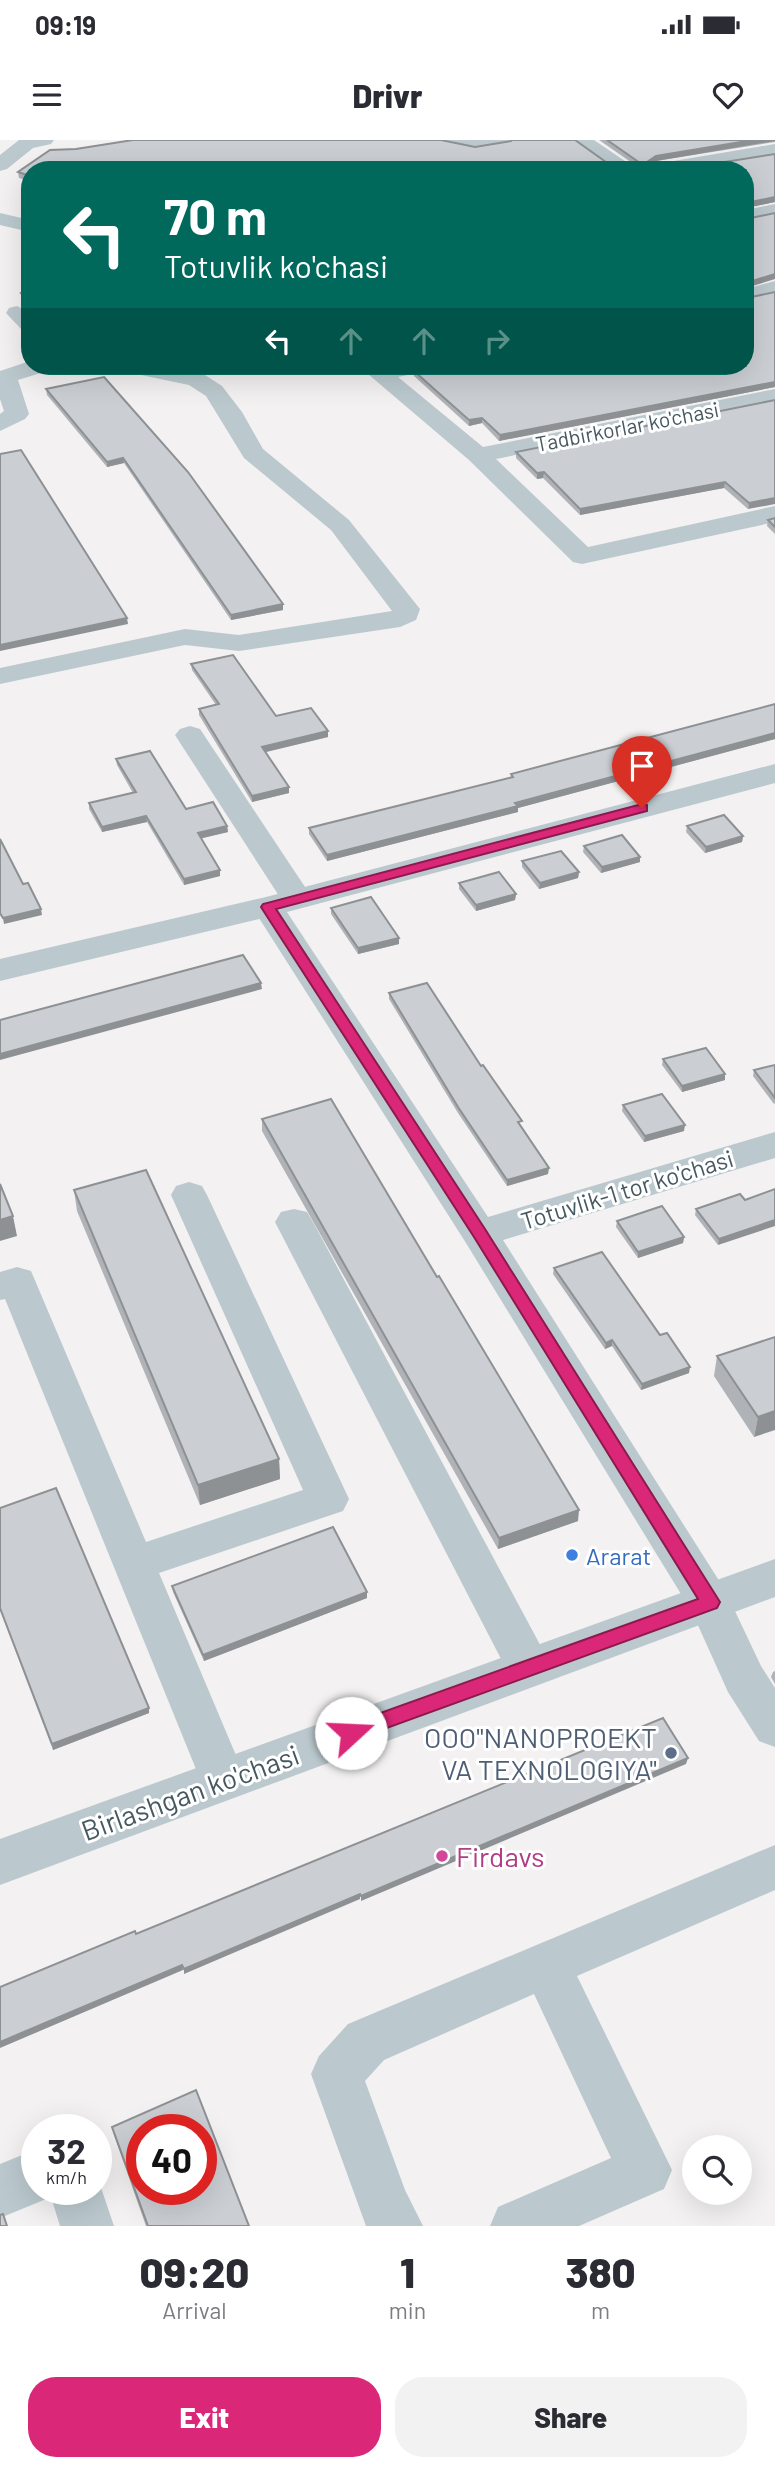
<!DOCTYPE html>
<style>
body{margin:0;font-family:Barlow,sans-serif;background:#f2f2f3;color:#2b2b33;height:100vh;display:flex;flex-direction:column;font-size:26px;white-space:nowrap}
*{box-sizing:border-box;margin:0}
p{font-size:23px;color:#7c7c81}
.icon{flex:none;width:38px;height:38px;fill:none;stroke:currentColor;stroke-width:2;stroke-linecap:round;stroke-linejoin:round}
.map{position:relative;height:2086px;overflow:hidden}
.side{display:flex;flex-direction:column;background:#fff;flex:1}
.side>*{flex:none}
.banner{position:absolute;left:21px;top:21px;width:733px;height:214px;border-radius:28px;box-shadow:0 7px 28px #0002;background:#00695c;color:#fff;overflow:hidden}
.controls{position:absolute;left:682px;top:1995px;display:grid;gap:14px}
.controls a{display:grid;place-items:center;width:70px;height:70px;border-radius:50%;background:#fff;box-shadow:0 7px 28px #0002;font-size:35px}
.speed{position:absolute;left:21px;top:1974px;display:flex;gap:14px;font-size:35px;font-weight:700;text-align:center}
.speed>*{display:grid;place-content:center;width:91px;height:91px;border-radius:50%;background:#fff;box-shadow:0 7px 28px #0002;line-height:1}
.speed small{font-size:18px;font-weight:400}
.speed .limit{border:10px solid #d22;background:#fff;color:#111}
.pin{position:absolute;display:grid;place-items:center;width:60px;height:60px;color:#fff;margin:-72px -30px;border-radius:50% 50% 50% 0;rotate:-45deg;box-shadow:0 0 7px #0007}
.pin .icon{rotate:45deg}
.me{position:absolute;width:77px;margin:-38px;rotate:70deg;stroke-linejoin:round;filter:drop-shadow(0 0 5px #0008)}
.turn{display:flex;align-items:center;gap:24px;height:147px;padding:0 28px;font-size:32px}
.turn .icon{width:91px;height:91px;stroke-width:2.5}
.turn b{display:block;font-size:49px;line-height:60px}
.lanes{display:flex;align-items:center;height:66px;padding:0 28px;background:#0003;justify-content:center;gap:35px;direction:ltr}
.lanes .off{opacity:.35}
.eta{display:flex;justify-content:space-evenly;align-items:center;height:119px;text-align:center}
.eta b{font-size:42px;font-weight:800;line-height:49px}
.button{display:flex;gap:14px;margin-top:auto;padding:14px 28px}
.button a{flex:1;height:80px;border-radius:28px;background:#db2777;color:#fff;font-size:28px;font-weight:800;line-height:80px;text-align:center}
.button a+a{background:#f2f2f3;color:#2b2b33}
.status{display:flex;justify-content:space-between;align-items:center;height:49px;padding:0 35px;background:#fff;direction:ltr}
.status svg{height:19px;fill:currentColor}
header{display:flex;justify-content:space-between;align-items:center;height:91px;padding:0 28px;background:#fff;font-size:32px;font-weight:800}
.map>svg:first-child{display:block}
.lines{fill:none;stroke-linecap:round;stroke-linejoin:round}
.minor{fill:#bbc9ce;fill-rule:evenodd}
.tertiary{fill:#bbc9ce;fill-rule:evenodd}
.wall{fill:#afb2b6}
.shaded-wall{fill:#8e9194}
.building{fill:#cbcfd4;stroke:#8e9194;stroke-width:2;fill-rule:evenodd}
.route{fill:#db2777;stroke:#8e194d;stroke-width:2}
.shop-dot{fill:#3f7fe0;stroke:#fff;stroke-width:2.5}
.service-dot{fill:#5c6f8a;stroke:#fff;stroke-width:2.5}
.hotel-dot{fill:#d1479c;stroke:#fff;stroke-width:2.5}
.labels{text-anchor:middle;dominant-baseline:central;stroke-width:6;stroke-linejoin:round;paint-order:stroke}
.far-street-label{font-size:21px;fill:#475960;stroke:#fff}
.street-label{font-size:24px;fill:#475960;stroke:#fff}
.shop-label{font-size:24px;fill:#366cbe;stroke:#fff;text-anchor:start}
.near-service-label{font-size:28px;fill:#4e5e75;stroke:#fff;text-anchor:end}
.near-street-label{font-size:28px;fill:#475960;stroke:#fff}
.near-hotel-label{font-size:28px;fill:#b23c85;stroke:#fff;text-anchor:start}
</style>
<div class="status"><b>09:19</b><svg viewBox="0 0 49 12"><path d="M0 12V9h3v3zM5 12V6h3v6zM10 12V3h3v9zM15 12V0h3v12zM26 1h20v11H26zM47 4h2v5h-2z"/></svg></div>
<header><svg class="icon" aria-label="menu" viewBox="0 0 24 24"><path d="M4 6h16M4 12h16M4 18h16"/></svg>Drivr<svg class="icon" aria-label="heart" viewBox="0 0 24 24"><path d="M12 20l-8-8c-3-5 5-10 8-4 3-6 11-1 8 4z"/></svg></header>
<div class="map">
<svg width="775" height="2086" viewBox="0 0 775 2086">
<rect width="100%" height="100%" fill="#f3f1f1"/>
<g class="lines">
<!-- minor -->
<g class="minor">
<polygon points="19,0 54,0 51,4 33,8 7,29 0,31 0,15"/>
<polygon points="440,0 513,0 510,4 474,10 443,4"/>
<polygon points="570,0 594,0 638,30 614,30"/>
<polygon points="775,4 775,16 693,30 646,30 656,24"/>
<polygon points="775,64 775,76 746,82 746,70"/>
<polygon points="0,73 30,80 30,92 0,85"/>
<polygon points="775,141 775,155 746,161 746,149"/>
<polygon points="17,166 30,173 30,192 22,190 6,173 9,168"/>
<polygon points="30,221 30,226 51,226 47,231 18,240 29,274 25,279 0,291 0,274 4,271 0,259 0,231"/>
<polygon points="119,226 162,226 205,235 222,246 242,272 263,309 349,380 420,469 416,480 400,487 239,511 185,505 0,544 0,528 185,489 239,495 392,471 331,390 244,318 206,256 189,245 122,231"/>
<polygon points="386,226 430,226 427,231 398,237 483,307 775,249 775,263 496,319 588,407 775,366 775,382 582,424 573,422 469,320 368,234 372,229"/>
<polygon points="190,586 200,589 313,759 308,766 297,769 286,766 281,759 175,595 180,589"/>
<polygon points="268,757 279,760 488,1077 775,992 775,1018 503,1100 725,1450 761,1526 775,1548 775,1607 759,1601 728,1552 692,1472 466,1103 252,767 257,760"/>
<polygon points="189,1042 202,1046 207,1055 349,1359 343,1371 159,1433 246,1639 239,1654 223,1660 207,1654 200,1639 5,1159 0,1160 0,1132 17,1127 31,1131 146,1402 303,1350 171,1055 176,1046"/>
<polygon points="294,1069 307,1072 313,1082 545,1514 551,1528 545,1542 529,1547 513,1542 275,1082 281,1072"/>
<polygon points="775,1705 775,1750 577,1836 672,2030 664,2049 579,2086 490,2086 498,2067 611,2018 534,1854 384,1920 365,1941 405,2050 423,2086 366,2086 311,1934 319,1916 348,1884"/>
<polygon points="37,2009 37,2049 96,2049 96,2033 114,2086 60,2086 51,2057 0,2078 0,2024"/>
</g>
<!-- tertiary -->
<g class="tertiary">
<polygon points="775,624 775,643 268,777 0,841 0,819 266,757"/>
<polygon points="775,1419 775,1457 0,1745 0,1699"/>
</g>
</g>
<!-- wall -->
<g class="wall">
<polygon points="133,0 441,0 475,7 511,1 512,0 575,0 613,27 638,27 599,0 775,0 775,2 656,21 647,27 693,27 775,14 775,62 746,68 746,30 30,30 30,41 19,38 18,32 50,10 76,9"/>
<polygon points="30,151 30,168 22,158 21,153"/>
<polygon points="775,152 775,247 499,301 482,283 469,286 414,236 414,231"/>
<polygon points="104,237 283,464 283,470 231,480 124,323 107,327 47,255 46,249"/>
<polygon points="775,260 748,369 724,348 580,375 543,338 537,339 516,318 516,312"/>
<polygon points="775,378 775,394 767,386 768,380"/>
<polygon points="191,524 276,576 328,591 328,597 265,612 289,653 252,662 199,575 199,569 216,565 192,530"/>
<polygon points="775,564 775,599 518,668 518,672 327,721 309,694 309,688 511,638 511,634"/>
<polygon points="116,619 186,669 227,686 228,692 201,698 220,730 220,736 184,745 147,682 102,692 89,669 89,663 133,653 117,625"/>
<polygon points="687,686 743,696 742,702 705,713 686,692"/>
<polygon points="584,706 640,722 601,733 583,712"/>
<polygon points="522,721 579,732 578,738 539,749 522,727"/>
<polygon points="459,743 516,754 515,760 476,771 459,749"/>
<polygon points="331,768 399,804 358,814 331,774"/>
<polygon points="389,853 521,987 548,1034 507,1046 458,973 389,859"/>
<polygon points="663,919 725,934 725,940 682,952 662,925"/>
<polygon points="775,925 775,963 774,964 753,936 754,930"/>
<polygon points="623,965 684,991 644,1002 622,971"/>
<polygon points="262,979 437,1137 578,1381 498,1409 262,991"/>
<polygon points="74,1050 279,1319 280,1339 200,1365 77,1071"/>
<polygon points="745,1060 718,1105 695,1075 696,1069"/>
<polygon points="617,1081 684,1097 683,1103 638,1118 616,1087"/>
<polygon points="554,1128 689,1233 641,1250 612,1206 605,1209 553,1134"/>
<polygon points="775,1197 754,1297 714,1236 717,1216"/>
<polygon points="0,1368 149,1573 53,1610 0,1470"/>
<polygon points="172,1446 367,1452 367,1458 204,1521 173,1452"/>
<polygon points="775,1531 775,1544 771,1537 773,1532"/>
<polygon points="112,1987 249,2086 146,2086 114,1995"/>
</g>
<!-- shaded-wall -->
<g class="shaded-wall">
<polygon points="753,0 775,0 775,1 656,21 643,30 644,24 656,16"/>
<polygon points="775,57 775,62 746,68 746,63"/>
<polygon points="775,134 775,139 746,148 746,143"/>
<polygon points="775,242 775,247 499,301 500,295"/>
<polygon points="482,278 482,283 469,286 469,280"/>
<polygon points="123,318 124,323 107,327 107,322"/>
<polygon points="544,332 543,338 537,339 537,333"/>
<polygon points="725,342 724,348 580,375 580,369"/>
<polygon points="775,358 775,364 748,369 749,363"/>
<polygon points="283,464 283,470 231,480 231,475"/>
<polygon points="127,478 128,484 0,511 0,505"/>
<polygon points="328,591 328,597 262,613 262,607"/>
<polygon points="775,593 775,599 518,668 518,672 327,721 327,715"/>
<polygon points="289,647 289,653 252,662 252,656"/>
<polygon points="146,676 147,682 102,692 102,687"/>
<polygon points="227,686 228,692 199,699 198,693"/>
<polygon points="743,696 742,702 705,713 706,707"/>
<polygon points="640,717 640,722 601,733 602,727"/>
<polygon points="220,730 220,736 184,745 184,739"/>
<polygon points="579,732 578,738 539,749 540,743"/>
<polygon points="516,754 515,760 476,771 476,765"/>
<polygon points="41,769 42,775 4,784 3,778"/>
<polygon points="399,798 399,804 358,814 358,808"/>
<polygon points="261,843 262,849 0,920 0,914"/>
<polygon points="725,934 725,940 682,952 682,946"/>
<polygon points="685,985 684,991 644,1002 645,996"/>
<polygon points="549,1028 548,1034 507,1046 507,1040"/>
<polygon points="13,1076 17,1096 0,1101 0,1080"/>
<polygon points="775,1080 775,1086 718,1105 719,1099"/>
<polygon points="684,1097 683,1103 638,1118 638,1112"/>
<polygon points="612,1200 612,1206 605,1209 606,1203"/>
<polygon points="690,1227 689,1233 641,1250 642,1244"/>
<polygon points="775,1271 775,1290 754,1297 758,1277"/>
<polygon points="279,1319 280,1339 200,1365 198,1345"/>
<polygon points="579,1370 578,1381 498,1409 499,1398"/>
<polygon points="367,1452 367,1458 204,1521 203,1515"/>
<polygon points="149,1568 149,1573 53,1610 52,1604"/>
<polygon points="688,1618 686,1624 361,1761 361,1756"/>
<polygon points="360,1754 360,1759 184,1834 184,1829"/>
<polygon points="182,1825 183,1830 0,1908 0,1902"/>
</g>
<!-- building -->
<g class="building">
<polygon points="133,0 441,0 475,7 511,1 512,0 575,0 613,27 640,26 640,23 607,0 753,0 656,16 644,24 646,27 693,27 775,14 775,57 746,63 746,30 30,30 30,36 18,32 50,10 76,9"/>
<polygon points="775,73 775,134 746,143 746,79"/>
<polygon points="30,151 30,164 21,153"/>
<polygon points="775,152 775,242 500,295 482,278 469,280 414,231 428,228 429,226 746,226 746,157 747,158"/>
<polygon points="104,237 188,332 283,464 231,475 123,318 107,322 46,249"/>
<polygon points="775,260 775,358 749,363 725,342 580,369 544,332 537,333 516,312"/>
<polygon points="21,310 127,478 0,505 0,314"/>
<polygon points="775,378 775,387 768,380"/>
<polygon points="233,515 276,576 311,568 328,591 262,607 289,647 252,656 199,569 219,564 191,524"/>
<polygon points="775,564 775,593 515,663 518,666 327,715 309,688 513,637 511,634"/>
<polygon points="150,611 186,669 213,662 227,686 198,693 220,730 184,739 146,676 102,687 89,663 136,652 116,619"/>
<polygon points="724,675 743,696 706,707 687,686"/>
<polygon points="622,695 640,717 602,727 584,706"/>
<polygon points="0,699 23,744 28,743 41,769 3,778 0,773"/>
<polygon points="561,711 579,732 540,743 522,721"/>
<polygon points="499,732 516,754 476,765 459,743"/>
<polygon points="371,757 399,798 358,808 331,768"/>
<polygon points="243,815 261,843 0,914 0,880"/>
<polygon points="427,843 481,926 483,925 522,981 518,982 549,1028 507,1040 458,967 389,853"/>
<polygon points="706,908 725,934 682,946 663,919"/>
<polygon points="775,925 775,958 754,930"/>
<polygon points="662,954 685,985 645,996 623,965"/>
<polygon points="331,959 437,1137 439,1136 579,1370 499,1398 262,979"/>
<polygon points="146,1030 279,1319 198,1345 74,1050"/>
<polygon points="0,1044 13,1076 0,1080"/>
<polygon points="775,1049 775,1080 719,1099 696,1069 740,1054 745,1060"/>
<polygon points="662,1066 684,1097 638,1112 617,1081"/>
<polygon points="602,1112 660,1195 667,1193 690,1227 642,1244 612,1200 606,1203 554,1128"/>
<polygon points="775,1197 775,1271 758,1277 717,1216"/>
<polygon points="56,1348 149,1568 52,1604 0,1468 0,1368"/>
<polygon points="333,1387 367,1452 203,1515 172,1446"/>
<polygon points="663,1578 688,1618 361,1756 360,1754 184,1829 182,1825 0,1902 0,1847 135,1791 136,1794"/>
<path d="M 196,1950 L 249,2086 L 148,2086 L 112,1987 ZM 142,1990 L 201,1990 L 201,2049 L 142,2049 Z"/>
<polygon points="3,2074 7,2086 0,2086 0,2075"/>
</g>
<!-- route -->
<polygon class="route" points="642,664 647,665 647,671 276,769 485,1089 720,1462 717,1468 351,1601 344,1599 341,1593 344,1586 698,1459 474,1097 261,767 263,764"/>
<!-- markers -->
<circle class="shop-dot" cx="572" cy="1415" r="7"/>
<circle class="service-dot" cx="671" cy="1613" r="7"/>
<circle class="hotel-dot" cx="442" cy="1716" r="7"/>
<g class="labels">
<!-- far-street labels -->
<g class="far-street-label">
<text transform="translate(627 286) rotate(-11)">Tadbirkorlar ko'chasi</text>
</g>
<!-- street labels -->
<g class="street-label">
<text transform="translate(627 1049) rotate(-17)">Totuvlik-1 tor ko'chasi</text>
</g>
<!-- shop labels -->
<g class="shop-label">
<text x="586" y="1415">Ararat</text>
</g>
<!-- near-service labels -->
<g class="near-service-label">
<text x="657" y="1597">OOO"NANOPROEKT<tspan x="657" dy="32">VA TEXNOLOGIYA"</tspan></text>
</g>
<!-- near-street labels -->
<g class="near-street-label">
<text transform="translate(190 1652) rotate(-20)">Birlashgan ko'chasi</text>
</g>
<!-- near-hotel labels -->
<g class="near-hotel-label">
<text x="456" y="1716">Firdavs</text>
</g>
</g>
</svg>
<div class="controls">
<a><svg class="icon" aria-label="search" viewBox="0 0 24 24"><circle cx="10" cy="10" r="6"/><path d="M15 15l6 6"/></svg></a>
</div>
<div class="speed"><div>32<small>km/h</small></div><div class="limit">40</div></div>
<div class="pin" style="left:642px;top:668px;background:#d93025"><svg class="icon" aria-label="arrive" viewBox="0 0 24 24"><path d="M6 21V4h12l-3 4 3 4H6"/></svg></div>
<svg class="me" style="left:351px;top:1593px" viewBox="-20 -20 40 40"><circle r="19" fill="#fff"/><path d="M0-13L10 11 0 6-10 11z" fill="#db2777"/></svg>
<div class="banner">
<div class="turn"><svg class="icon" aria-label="left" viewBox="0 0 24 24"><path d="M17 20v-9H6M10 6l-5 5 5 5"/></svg><div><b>70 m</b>Totuvlik ko'chasi</div></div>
<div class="lanes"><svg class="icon" aria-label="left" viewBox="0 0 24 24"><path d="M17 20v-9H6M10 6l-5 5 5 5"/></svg><svg class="icon off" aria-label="ahead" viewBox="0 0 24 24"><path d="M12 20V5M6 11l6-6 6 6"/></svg><svg class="icon off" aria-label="ahead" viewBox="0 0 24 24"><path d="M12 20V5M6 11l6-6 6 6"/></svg><svg class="icon off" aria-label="right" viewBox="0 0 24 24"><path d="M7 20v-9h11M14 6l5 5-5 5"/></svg></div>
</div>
</div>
<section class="side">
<div class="eta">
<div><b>09:20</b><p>Arrival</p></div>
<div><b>1</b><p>min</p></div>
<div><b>380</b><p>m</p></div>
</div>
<div class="button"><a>Exit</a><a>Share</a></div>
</section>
